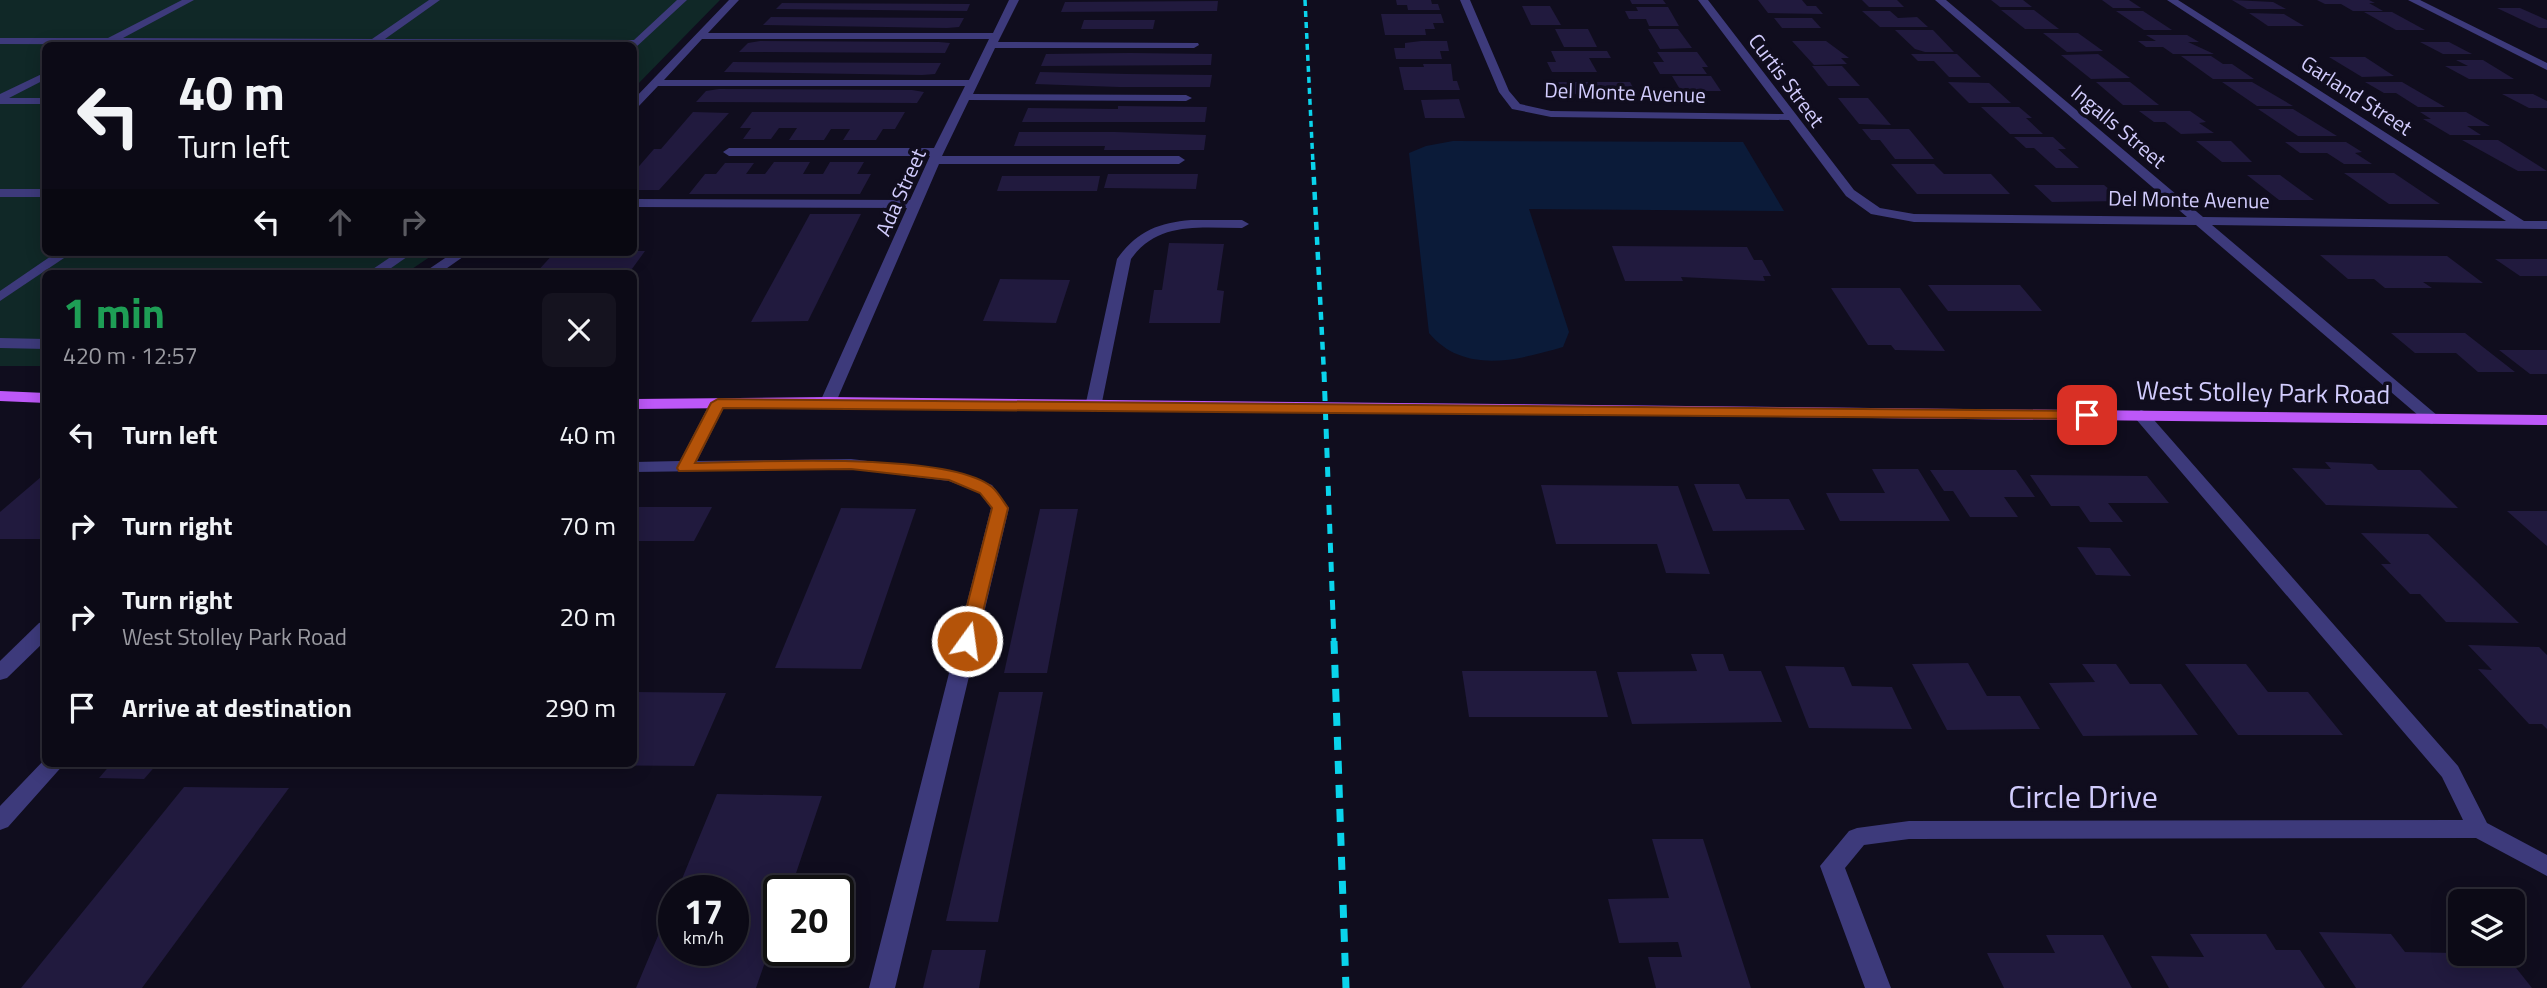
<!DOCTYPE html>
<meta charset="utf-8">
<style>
body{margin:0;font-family:"Titillium Web",sans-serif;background:#15131f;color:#f1f3f6;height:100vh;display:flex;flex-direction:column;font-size:26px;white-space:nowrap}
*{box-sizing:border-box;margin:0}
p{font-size:23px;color:#9a9aa1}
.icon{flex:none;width:38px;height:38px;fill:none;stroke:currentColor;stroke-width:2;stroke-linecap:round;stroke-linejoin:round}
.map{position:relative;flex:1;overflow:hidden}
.panel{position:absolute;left:42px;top:270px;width:595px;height:497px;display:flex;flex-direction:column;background:#0c0a16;border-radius:10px;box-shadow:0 4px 18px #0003,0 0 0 2px #2c2b35}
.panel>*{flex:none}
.banner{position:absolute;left:42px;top:42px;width:595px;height:214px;border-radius:10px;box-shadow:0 4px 18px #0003,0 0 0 2px #2c2b35;background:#0c0a16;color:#f1f3f6;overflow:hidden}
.fabs{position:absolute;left:2448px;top:889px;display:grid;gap:14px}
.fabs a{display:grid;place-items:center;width:77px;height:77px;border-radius:10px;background:#0c0a16;box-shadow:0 4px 18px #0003,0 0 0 2px #2c2b35;font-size:35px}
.speed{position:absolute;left:658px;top:875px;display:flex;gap:14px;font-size:35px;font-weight:700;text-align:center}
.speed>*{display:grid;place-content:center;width:91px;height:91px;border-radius:50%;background:#0c0a16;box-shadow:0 4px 18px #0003,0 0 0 2px #2c2b35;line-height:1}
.speed small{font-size:18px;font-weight:400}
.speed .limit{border:4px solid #111;border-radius:10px;background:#fff;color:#111}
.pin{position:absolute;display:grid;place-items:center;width:60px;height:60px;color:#fff;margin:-30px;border-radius:14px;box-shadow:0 4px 10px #0006}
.me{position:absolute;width:77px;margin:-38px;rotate:14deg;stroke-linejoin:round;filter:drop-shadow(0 0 5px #0008)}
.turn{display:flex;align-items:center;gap:24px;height:147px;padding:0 21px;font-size:32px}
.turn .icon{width:91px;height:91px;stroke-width:2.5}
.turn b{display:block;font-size:49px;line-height:60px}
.lanes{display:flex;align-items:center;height:66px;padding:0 21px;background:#0003;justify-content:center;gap:35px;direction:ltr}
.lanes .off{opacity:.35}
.round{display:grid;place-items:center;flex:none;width:74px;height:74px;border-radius:10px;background:#15131f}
.headline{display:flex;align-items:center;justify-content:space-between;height:119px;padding:0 21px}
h1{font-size:42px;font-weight:700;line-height:52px;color:#1e9e55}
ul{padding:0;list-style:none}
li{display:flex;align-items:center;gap:21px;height:91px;padding:0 21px}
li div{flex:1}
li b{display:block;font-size:26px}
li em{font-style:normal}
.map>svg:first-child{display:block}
.green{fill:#102827}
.water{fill:#0b1b39}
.building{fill:#211a3e}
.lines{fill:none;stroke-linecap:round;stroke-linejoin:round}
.minor{fill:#3d3a7b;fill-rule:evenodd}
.major{fill:#bd58f8;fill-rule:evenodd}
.rail-far3{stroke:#0ad3eb;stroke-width:3.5;stroke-dasharray:6 5;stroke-linecap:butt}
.rail-far2{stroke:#0ad3eb;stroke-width:4.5;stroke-dasharray:8 7;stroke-linecap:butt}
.rail-far1{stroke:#0ad3eb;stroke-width:5;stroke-dasharray:10 9;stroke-linecap:butt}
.rail{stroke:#0ad3eb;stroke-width:7;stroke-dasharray:13 11;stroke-linecap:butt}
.route{fill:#b45309;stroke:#753606;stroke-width:2}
.labels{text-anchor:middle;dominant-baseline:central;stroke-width:7;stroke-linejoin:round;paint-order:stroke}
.far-street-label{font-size:21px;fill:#d2ccfd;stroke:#100d1e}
.street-label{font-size:26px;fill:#d2ccfd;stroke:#100d1e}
.near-street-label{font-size:32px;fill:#d2ccfd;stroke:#100d1e}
</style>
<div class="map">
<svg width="2547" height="988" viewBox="0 0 2547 988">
<rect width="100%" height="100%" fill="#100d1e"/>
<!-- green -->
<polygon class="green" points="0,0 720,0 634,88 634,46 46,46 46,252 437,252 406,273 46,273 45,366 0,366"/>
<!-- water -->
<path class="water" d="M 1453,141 L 1743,142 L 1784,211 L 1529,209 L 1569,332 L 1563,347 C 1518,360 1464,375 1429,333 L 1409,153 L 1426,146 Z"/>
<!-- building -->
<g class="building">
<polygon points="1396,0 1431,0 1432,4 1438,4 1440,10 1408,10 1407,5 1397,5"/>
<polygon points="1630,0 1663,0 1666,4 1632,4"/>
<polygon points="1758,0 1802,0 1807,6 1816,6 1823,14 1768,13"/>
<polygon points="1862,0 1897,0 1904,7 1869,7"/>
<polygon points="1991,0 2023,0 2032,7 2000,7"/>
<polygon points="2102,0 2129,0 2141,8 2113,8"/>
<polygon points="2232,0 2273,2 2286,9 2247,9"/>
<polygon points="2317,0 2369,0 2375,3 2369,3 2383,11 2353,11 2341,4 2325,4"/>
<polygon points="1218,1 1217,11 1061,12 1065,2"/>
<polygon points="782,3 970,4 967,11 776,9"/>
<polygon points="1522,6 1550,6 1561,25 1531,25"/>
<polygon points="1636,7 1668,7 1679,26 1649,26 1646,19 1629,19 1625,11 1638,11"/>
<polygon points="2497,8 2520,8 2547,20 2547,28 2539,28"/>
<polygon points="2001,10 2034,10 2059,29 2025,29"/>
<polygon points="1862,11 1890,11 1898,18 1917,17 1928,27 1880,27"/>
<polygon points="2116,11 2143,11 2172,30 2144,30"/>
<polygon points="2364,12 2392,12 2425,30 2396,30"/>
<polygon points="2249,13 2284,14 2304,26 2268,26"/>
<polygon points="1381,14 1441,14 1444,23 1433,23 1435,29 1425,29 1426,35 1385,35"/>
<polygon points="771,17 964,18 959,27 947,28 763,25"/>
<polygon points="1774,18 1812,18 1821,28 1782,28"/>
<polygon points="1084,20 1155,20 1153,29 1081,29"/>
<polygon points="1555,29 1588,29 1597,47 1564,47"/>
<polygon points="1648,29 1678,29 1692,48 1660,49"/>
<polygon points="1895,30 1933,30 1954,52 1925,52 1915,49"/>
<polygon points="2043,33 2078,33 2103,51 2067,52"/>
<polygon points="2146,35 2187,35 2199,42 2188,42 2214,54 2173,54 2163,47 2146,47 2138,41 2156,41"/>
<polygon points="760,41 939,42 950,43 945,53 739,52 748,43"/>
<polygon points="1421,41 1447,41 1449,51 1440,51 1442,59 1396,59 1394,48 1405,48 1405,43"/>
<polygon points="1792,41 1826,41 1849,58 1841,58 1847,64 1814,65"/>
<polygon points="2420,42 2449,42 2472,54 2443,54"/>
<polygon points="1551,51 1607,51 1611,58 1589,58 1597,72 1552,72 1547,62 1556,62"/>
<polygon points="1657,52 1697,52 1708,67 1702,67 1707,74 1660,74 1653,62 1664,62"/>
<polygon points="1130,53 1212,54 1211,65 1041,66 1046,54"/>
<polygon points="1911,54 1957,54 1981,77 1949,77 1934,61 1918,61"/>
<polygon points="2098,54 2130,78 2091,79 2061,55"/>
<polygon points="2181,56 2211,56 2223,64 2232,64 2254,79 2213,79"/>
<polygon points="2329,57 2365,57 2394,76 2362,77"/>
<polygon points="2456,60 2483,60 2514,79 2469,79 2445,66 2468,66"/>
<polygon points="733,62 941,63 935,74 922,75 724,72"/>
<polygon points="1423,64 1451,64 1453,81 1457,81 1460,90 1404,90 1399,67 1424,67"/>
<polygon points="1812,66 1842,66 1860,86 1828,86"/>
<polygon points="1040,72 1128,74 1212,75 1210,87 1119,87 1035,84"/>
<polygon points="1672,76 1711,76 1721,91 1681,91"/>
<polygon points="1558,82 1630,82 1637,95 1564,94"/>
<polygon points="1948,82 1989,83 2011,103 1969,103"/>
<polygon points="2096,82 2130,82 2159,105 2123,105"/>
<polygon points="2222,82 2252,82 2293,106 2257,106"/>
<polygon points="2365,82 2402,82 2445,107 2418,107 2396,93 2384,93"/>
<polygon points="719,89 912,90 924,92 917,103 696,102 706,91"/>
<polygon points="2502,94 2533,94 2547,101 2547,108 2529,108"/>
<polygon points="1838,98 1868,98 1891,125 1859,124"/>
<polygon points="1459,99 1465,118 1425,118 1421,100"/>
<polygon points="1118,106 1207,107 1205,122 1022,122 1028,108 1118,109"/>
<polygon points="1981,107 2019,107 2032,118 2026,118 2043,134 2010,134"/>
<polygon points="2258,109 2293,109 2337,136 2298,136"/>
<polygon points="2139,111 2190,111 2206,122 2199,123 2214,133 2181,134 2165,122 2154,122"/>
<polygon points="693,112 729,113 659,190 634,190 634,172 654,149 661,149"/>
<polygon points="752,112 905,112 895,129 883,129 876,140 843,140 850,129 831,129 824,140 789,140 797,128 779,128 771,139 743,139 751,128 740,128"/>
<polygon points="2420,112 2466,112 2490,126 2467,126 2481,135 2450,135 2423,119 2431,119"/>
<polygon points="1862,129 1909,129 1934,159 1895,159 1880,140 1871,140"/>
<polygon points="1019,132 1115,132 1206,135 1204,150 1104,150 1105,146 1014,146"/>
<polygon points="2014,137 2053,137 2066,149 2058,149 2079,168 2056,168 2034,148 2026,148"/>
<polygon points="2462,140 2498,140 2547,171 2518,171"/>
<polygon points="2196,141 2231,141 2252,162 2222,162"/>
<polygon points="2285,142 2346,142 2362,152 2355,153 2372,164 2344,164 2327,153 2300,153"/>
<polygon points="774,162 810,162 803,174 823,174 830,162 864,162 857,174 871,174 860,194 689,194 705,174 716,174 725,163 754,163 746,174 765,174"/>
<polygon points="1891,164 1934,164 1944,174 1991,174 2010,194 1917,194"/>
<polygon points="2344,173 2394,173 2440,204 2389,204"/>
<polygon points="1108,174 1198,174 1196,189 1104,188"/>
<polygon points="2247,175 2280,175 2314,200 2279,200"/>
<polygon points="1002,176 1100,176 1097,191 997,191"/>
<polygon points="2034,185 2104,185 2123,201 2052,202"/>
<polygon points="810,214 861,214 808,321 751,322"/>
<polygon points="1169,243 1224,244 1217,290 1224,291 1220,323 1149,323 1154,290 1162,290"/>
<polygon points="1612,246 1747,247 1754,260 1762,260 1771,276 1763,276 1765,281 1681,277 1683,281 1625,281"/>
<polygon points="634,251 645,251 629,273 536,273 555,252"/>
<polygon points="2320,255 2447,256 2483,283 2423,282 2432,288 2385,288 2374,279 2348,279"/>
<polygon points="2495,259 2547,259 2547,276 2520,276"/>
<polygon points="1000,279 1070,280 1056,323 983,321"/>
<polygon points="1928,285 2020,285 2042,311 1948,311"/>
<polygon points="1831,288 1900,288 1945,351 1895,350 1891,345 1868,345"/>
<polygon points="2391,333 2465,333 2515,372 2478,372 2456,353 2415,353"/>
<polygon points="2499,350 2547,350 2547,374 2530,374"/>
<polygon points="2325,462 2372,464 2378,470 2420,470 2458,508 2326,505 2292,468 2331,469"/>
<polygon points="1872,469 1918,469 1950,521 1840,521 1826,493 1885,493"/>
<polygon points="1930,470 2016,470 2035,497 2004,497 2018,517 1970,517 1953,491 1944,491"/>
<polygon points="2030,475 2147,476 2169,503 2108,503 2123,522 2090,522 2079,506 2051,506"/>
<polygon points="41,477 46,477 46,539 0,539 0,512"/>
<polygon points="1694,484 1739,484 1746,499 1789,499 1805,530 1713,531"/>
<polygon points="1541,485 1678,486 1710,574 1666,573 1657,544 1556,544"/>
<polygon points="634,507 712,507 694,541 634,541"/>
<polygon points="841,508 916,509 861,669 775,668"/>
<polygon points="1040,509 1078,509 1047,673 1004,673"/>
<polygon points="2507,511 2547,511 2547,546"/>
<polygon points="2361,533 2428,534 2519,623 2446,622 2420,594 2410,594 2381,564 2391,564"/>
<polygon points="2077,547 2110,548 2131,576 2096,575"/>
<polygon points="2468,645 2539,647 2547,655 2547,729 2542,724 2529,724 2478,669 2492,670"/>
<polygon points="1691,654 1723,654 1729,671 1761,671 1782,722 1632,724 1617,672 1697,671"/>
<polygon points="1968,663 1987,696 2020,696 2040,729 1947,730 1912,664"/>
<polygon points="2082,664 2116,664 2130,684 2161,684 2198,735 2083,736 2049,683 2095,682"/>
<polygon points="2185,664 2246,664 2268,692 2308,692 2343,735 2238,735"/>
<polygon points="1785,666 1844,667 1852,686 1892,687 1912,729 1809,728"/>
<polygon points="1462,671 1596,671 1608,717 1469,717"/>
<polygon points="634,692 726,693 694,766 564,765 634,763"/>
<polygon points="999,692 1043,692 998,922 946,921"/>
<polygon points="112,763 158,763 144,779 99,778"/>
<polygon points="184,787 289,788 142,988 21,988"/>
<polygon points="717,794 822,796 790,891 779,891 779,922 756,988 636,988 674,898 674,950 733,950 733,891 677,891"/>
<polygon points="1652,839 1703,839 1751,988 1656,988 1648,957 1682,957 1678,942 1619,943 1608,899 1669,898"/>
<polygon points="2319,932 2391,934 2405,952 2505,954 2532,988 2356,988"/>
<polygon points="2190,934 2266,934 2276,950 2300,950 2325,988 2169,988 2151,956 2204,957"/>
<polygon points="2046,935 2103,935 2132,988 2004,988 1987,953 2055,953"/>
<polygon points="932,950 986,950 979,988 923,988"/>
</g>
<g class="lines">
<!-- minor -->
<g class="minor">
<polygon points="182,0 194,0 123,38 372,39 429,0 440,0 385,39 634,40 677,0 687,0 634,49 634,46 0,44 0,38 108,38"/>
<path d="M 729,0 L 739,0 L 708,33 L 993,33 L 1009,0 L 1019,0 L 998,42 L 1198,43 L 1199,45 L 1194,48 L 995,48 L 973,94 L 1186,95 L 1192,98 L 1186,101 L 969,100 L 942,156 L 1179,156 L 1185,160 L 1179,164 L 939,164 L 836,402 L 834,405 L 822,405 L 820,402 L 907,208 L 634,207 L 634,199 L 910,200 L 930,156 L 729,156 L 723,152 L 729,148 L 934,148 L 965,86 L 658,86 L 638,107 L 634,108 L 634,99 ZM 702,39 L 989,39 L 969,80 L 664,80 Z"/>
<polygon points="1460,0 1470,0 1509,91 1520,104 1551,111 1784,114 1698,0 1708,0 1854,190 1880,208 1914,214 2187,217 1935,0 1946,0 2203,217 2506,221 2167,0 2178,0 2524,221 2547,221 2547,229 2212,225 2438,416 2440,419 2432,424 2426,422 2196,225 1914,222 1871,214 1846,196 1789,120 1551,117 1512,109 1499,92"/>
<polygon points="2408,0 2420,0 2547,63 2547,70"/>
<polygon points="46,72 46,79 9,98 46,98 46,104 0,104 0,94"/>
<rect x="0" y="189" width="46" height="8"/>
<path d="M 1191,220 L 1242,220 L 1249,224 L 1242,228 C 1200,228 1158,221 1131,259 L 1101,407 L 1093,412 L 1087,410 L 1085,407 L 1117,259 C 1137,231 1158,223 1191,220 Z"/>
<polygon points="57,252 73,252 0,301 0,291"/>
<polygon points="398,252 414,252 384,273 367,273"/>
<polygon points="454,252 470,252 440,273 423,273"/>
<polygon points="0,338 46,339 46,349 0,348"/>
<polygon points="718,398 726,403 697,461 851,459 952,471 992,485 1009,508 895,988 869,988 991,508 980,493 949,481 851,469 634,472 634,462 680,461 710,403"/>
<polygon points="2141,410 2147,412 2458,766 2487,823 2547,855 2547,876 2476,838 1909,839 1864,845 1845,868 1891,988 1865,988 1820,866 1849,831 1857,828 1909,821 2463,820 2442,777 2135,418 2133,415"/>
<polygon points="46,621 46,640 7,678 0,680 0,661 39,623"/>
<polygon points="46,758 46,763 65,763 8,827 0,830 0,806"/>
</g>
<!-- major -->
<g class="major">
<polygon points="0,391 46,393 46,403 0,401"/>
<polygon points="828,397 2547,415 2547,425 828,407 634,409 634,399"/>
</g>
<!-- rail-far3 -->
<polyline class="rail-far3" points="1305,0 1313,164"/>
<!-- rail-far2 -->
<polyline class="rail-far2" points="1313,162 1324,374"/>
<!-- rail-far1 -->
<polyline class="rail-far1" points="1324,372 1334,643"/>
<!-- rail -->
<polyline class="rail" points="1334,641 1346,988"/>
</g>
<!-- route -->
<path class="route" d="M 718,399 L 2087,411 L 2094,415 L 2087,419 L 723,408 L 695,463 C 755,462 948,451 992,487 C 998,492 1003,501 1008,508 L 976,641 L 967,648 L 958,641 L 992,508 L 980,493 L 949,480 L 851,469 L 679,471 L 677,468 L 711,403 Z"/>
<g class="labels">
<!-- far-street labels -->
<g class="far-street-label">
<text transform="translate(1787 80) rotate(53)">Curtis Street</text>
<text transform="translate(1625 92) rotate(2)">Del Monte Avenue</text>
<text transform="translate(2357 95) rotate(33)">Garland Street</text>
<text transform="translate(2119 126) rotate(40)">Ingalls Street</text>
<text transform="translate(900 192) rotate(-66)">Ada Street</text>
<text transform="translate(2189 199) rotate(1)">Del Monte Avenue</text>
</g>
<!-- street labels -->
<g class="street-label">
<text transform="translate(2263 392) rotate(1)">West Stolley Park Road</text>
</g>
<!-- near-street labels -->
<g class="near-street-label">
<text x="2083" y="796">Circle Drive</text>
</g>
</g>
</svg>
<div class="fabs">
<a><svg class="icon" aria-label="layers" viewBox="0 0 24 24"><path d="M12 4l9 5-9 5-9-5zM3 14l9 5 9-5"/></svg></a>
</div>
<div class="speed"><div>17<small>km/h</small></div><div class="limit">20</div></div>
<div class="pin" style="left:2087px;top:415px;background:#d93025"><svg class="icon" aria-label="arrive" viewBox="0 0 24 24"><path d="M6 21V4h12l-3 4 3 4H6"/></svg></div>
<svg class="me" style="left:967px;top:641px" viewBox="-20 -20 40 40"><circle r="17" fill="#b45309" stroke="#fff" stroke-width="3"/><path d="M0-11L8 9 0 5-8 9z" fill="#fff"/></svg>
<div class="banner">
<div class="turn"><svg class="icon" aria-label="left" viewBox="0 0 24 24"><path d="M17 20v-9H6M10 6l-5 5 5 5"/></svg><div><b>40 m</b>Turn left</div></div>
<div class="lanes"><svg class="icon" aria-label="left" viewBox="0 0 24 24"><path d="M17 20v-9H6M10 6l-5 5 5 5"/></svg><svg class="icon off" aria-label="ahead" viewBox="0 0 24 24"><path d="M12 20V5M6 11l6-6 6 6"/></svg><svg class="icon off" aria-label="right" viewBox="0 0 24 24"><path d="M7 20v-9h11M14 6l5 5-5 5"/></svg></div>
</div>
<section class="panel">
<div class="headline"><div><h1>1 min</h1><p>420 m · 12:57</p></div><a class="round"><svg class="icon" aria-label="close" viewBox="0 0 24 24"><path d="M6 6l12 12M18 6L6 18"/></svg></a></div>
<ul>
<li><svg class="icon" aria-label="left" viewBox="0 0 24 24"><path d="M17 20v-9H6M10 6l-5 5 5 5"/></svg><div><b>Turn left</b></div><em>40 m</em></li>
<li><svg class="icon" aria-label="right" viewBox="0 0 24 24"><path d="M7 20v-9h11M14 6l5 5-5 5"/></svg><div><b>Turn right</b></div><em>70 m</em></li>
<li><svg class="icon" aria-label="right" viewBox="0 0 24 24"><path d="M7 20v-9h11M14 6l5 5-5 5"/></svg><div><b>Turn right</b><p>West Stolley Park Road</p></div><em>20 m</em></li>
<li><svg class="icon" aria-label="arrive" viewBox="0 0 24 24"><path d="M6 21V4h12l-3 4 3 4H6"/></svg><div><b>Arrive at destination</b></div><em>290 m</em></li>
</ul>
</section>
</div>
